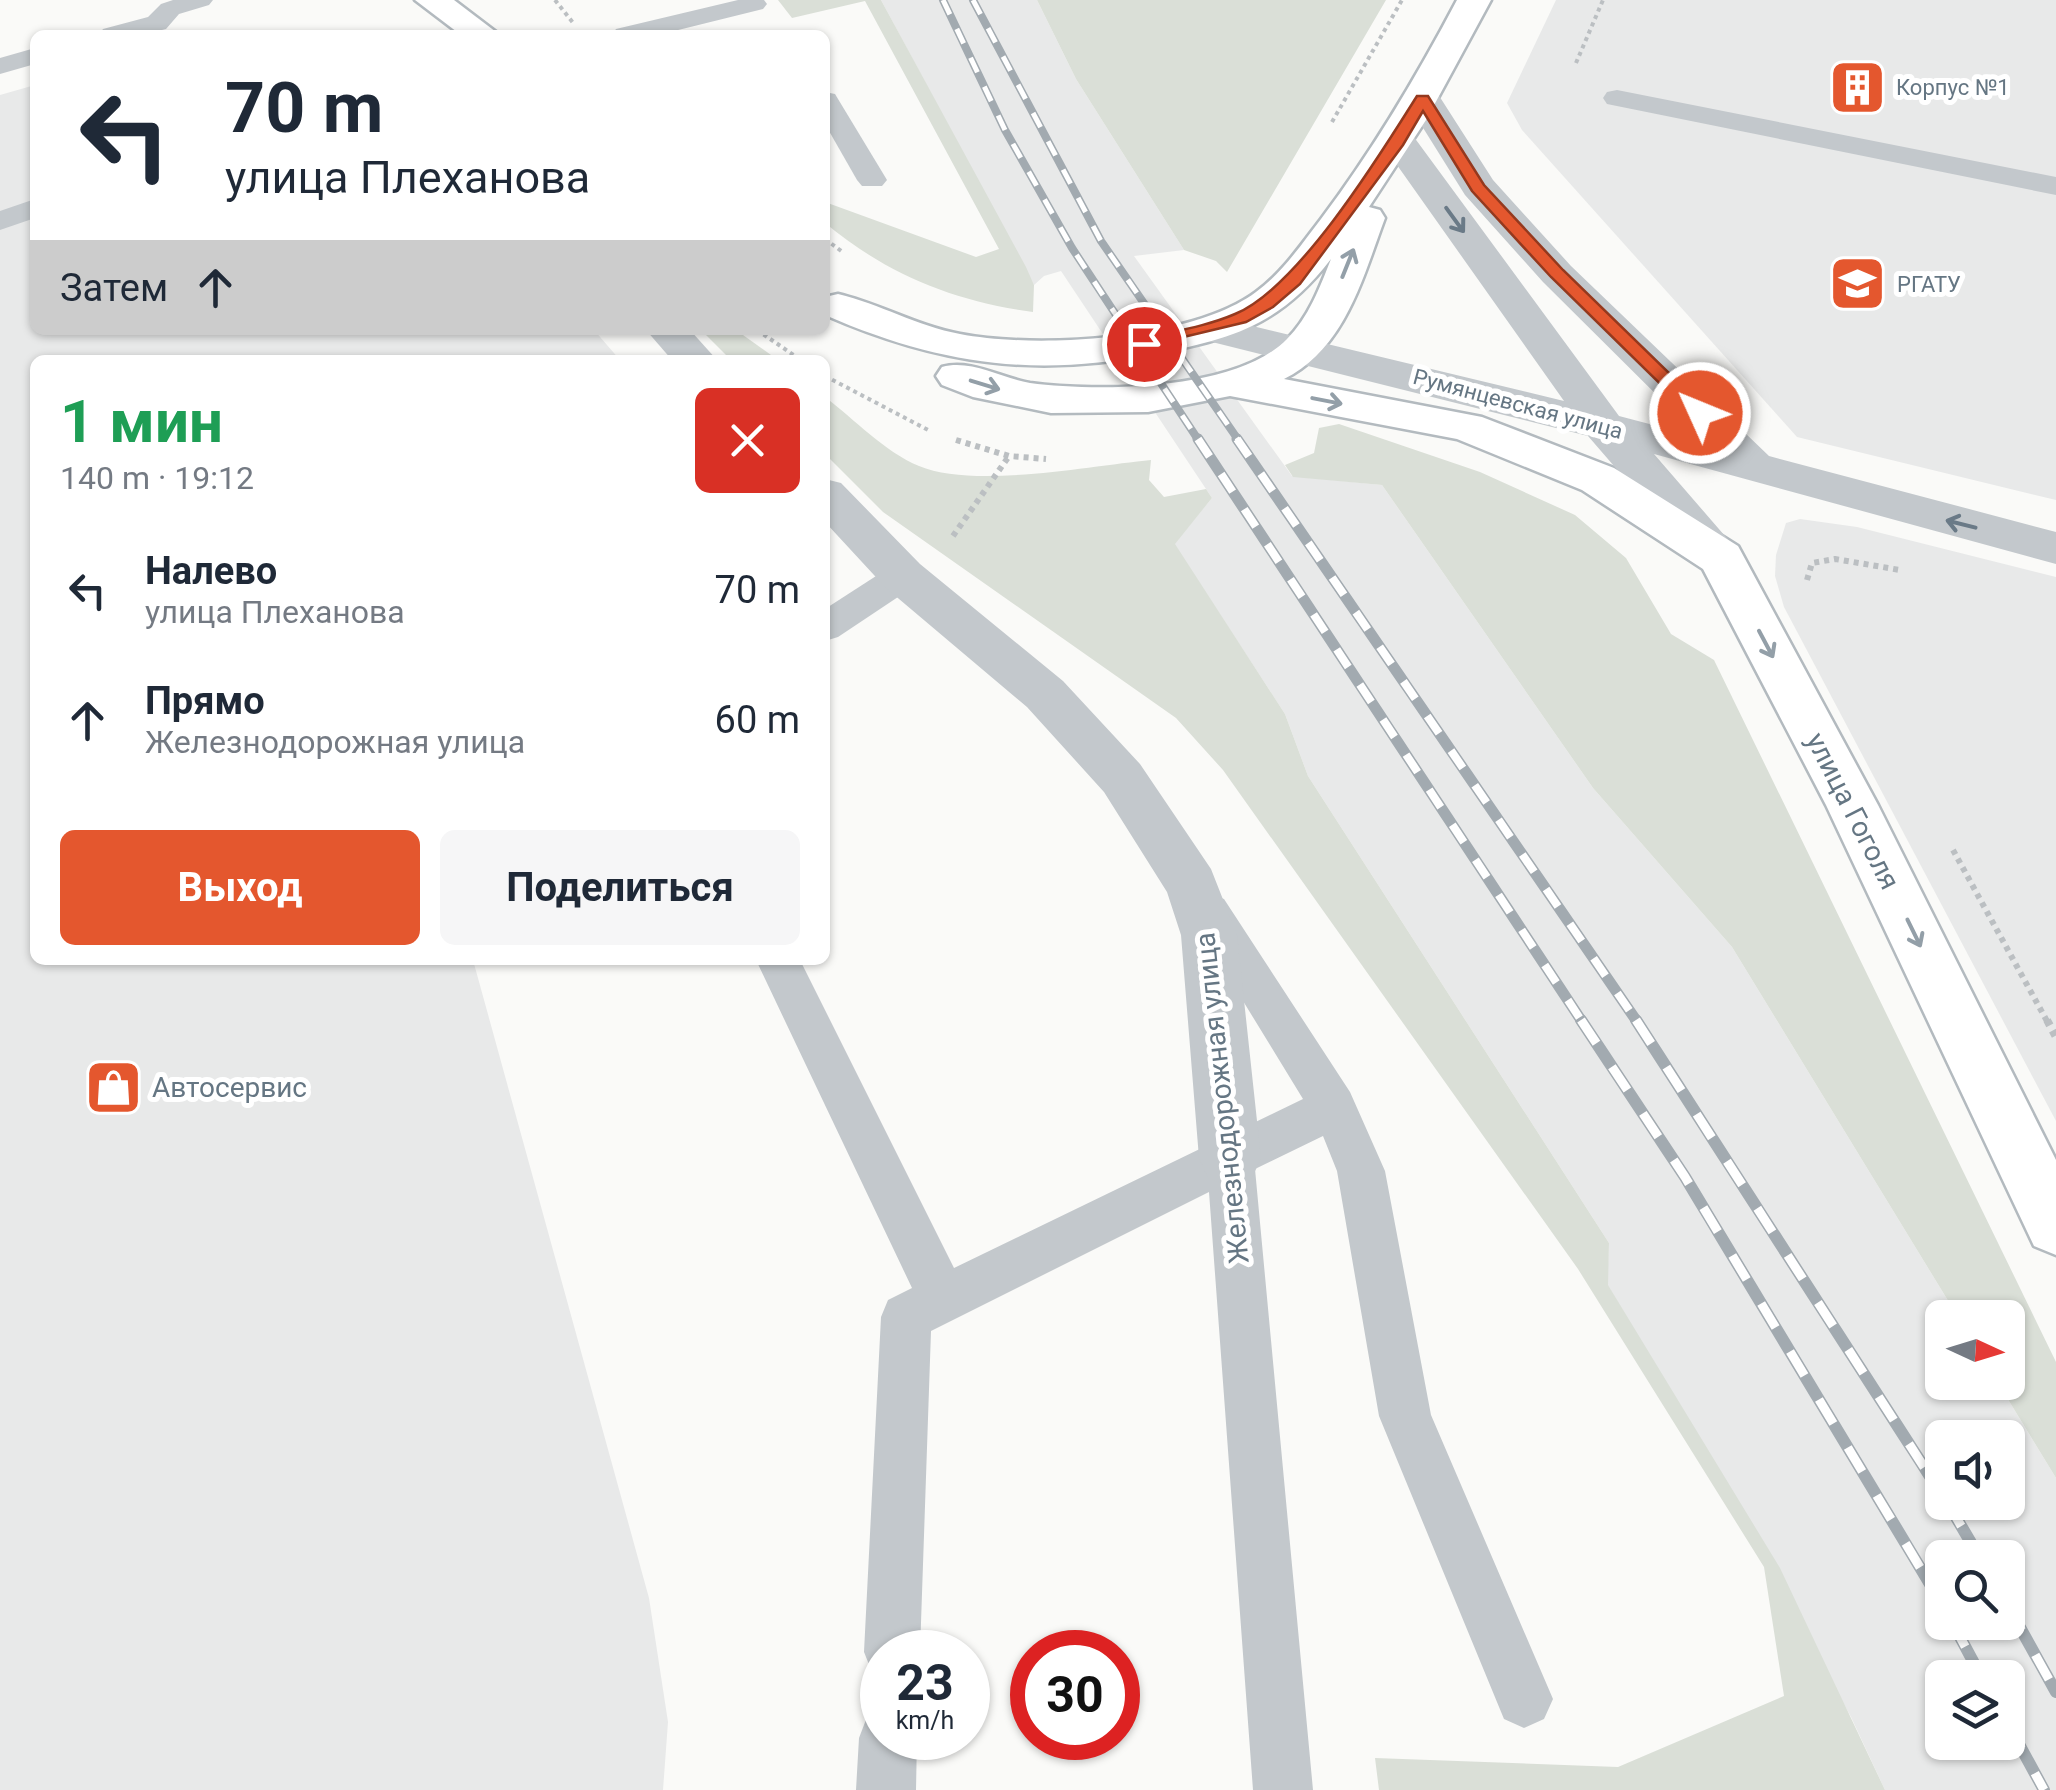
<!DOCTYPE html>
<html lang="ru">
<meta charset="utf-8">
<style>
body{margin:0;font-family:Roboto,sans-serif;background:#f6f6f7;color:#1f2937;height:100vh;display:flex;flex-direction:column;font-size:38px;white-space:nowrap}
*{box-sizing:border-box;margin:0}
p{font-size:32px;color:#747a83}
.icon{flex:none;width:55px;height:55px;fill:none;stroke:currentColor;stroke-width:2;stroke-linecap:round;stroke-linejoin:round}
.map{position:relative;flex:1;overflow:hidden}
.sheet{position:absolute;left:30px;top:355px;width:800px;height:610px;display:flex;flex-direction:column;background:#fff;border-radius:15px;box-shadow:0 2px 8px #0004}
.sheet>*{flex:none}
.guide{position:absolute;left:30px;top:30px;width:800px;height:305px;border-radius:15px;box-shadow:0 2px 8px #0004;background:#fff;color:#1f2937;overflow:hidden}
.needle{width:65px;rotate:94deg}
.controls{position:absolute;left:1925px;top:1300px;display:grid;gap:20px}
.controls a{display:grid;place-items:center;width:100px;height:100px;border-radius:15px;background:#fff;box-shadow:0 2px 8px #0004;font-size:50px}
.speed{position:absolute;left:860px;top:1630px;display:flex;gap:20px;font-size:50px;font-weight:700;text-align:center}
.speed>*{display:grid;place-content:center;width:130px;height:130px;border-radius:50%;background:#fff;box-shadow:0 2px 8px #0004;line-height:1}
.speed small{font-size:25px;font-weight:400}
.speed .limit{border:15px solid #d22;background:#fff;color:#111}
.pin{position:absolute;display:grid;place-items:center;width:85px;height:85px;color:#fff;margin:-42px;border:5px solid #fff;border-radius:50%;box-shadow:0 2px 10px #0007}
.me{position:absolute;width:110px;margin:-55px;rotate:314deg;stroke-linejoin:round;filter:drop-shadow(0 0 8px #0008)}
.turn{display:flex;align-items:center;gap:35px;height:210px;padding:0 30px;font-size:45px}
.turn .icon{width:130px;height:130px;stroke-width:2.5}
.turn b{display:block;font-size:70px;line-height:85px}
.then{display:flex;align-items:center;height:95px;padding:0 30px;background:#0003;gap:20px;font-size:38px}
.round{display:grid;place-items:center;flex:none;width:105px;height:105px;border-radius:15px;background:#f6f6f7}
.overview{display:flex;align-items:center;justify-content:space-between;height:170px;padding:0 30px}
h1{font-size:60px;font-weight:700;line-height:75px;color:#1e9e55}
.cta{display:flex;gap:20px;margin-top:auto;padding:20px 30px}
.cta a{flex:1;height:115px;border-radius:15px;background:#e4572e;color:#fff;font-size:40px;font-weight:700;line-height:115px;text-align:center}
.cta a+a{background:#f6f6f7;color:#1f2937}
ul{padding:0;list-style:none}
li{display:flex;align-items:center;gap:30px;height:130px;padding:0 30px}
li div{flex:1}
li b{display:block;font-size:38px}
li em{font-style:normal}
.map>svg:first-child{display:block}
.built{fill:#e8e9e9;fill-rule:evenodd}
.green{fill:#dadfd7}
.lines{fill:none;stroke-linecap:round;stroke-linejoin:round}
.secondary-casing{stroke:#b3babf;stroke-width:5}
.path-far2{stroke:#bbbfc2;stroke-width:4;stroke-dasharray:4 4;stroke-linecap:butt}
.path-far1{stroke:#bbbfc2;stroke-width:6;stroke-dasharray:5 5;stroke-linecap:butt}
.path{stroke:#bbbfc2;stroke-width:8;stroke-dasharray:6 6;stroke-linecap:butt}
.lane{fill:#c3c8cc;fill-rule:evenodd}
.street{fill:#c3c8cc;fill-rule:evenodd}
.secondary{fill:#fff;fill-rule:evenodd}
.rail-far2-casing{stroke:#a2aab0;stroke-width:8}
.rail-far1-casing{stroke:#a2aab0;stroke-width:11}
.rail-casing{stroke:#a2aab0;stroke-width:12}
.rail-far2{stroke:#fff;stroke-width:5;stroke-dasharray:16;stroke-linecap:butt}
.rail-far1{stroke:#fff;stroke-width:8;stroke-dasharray:21;stroke-linecap:butt}
.rail{stroke:#fff;stroke-width:9;stroke-dasharray:28;stroke-linecap:butt}
.oneway{stroke:#6a7a87}
.oneway2{stroke:#939fa8}
.route{fill:#e4572e;stroke:#94391e;stroke-width:2.5}
.labels{text-anchor:middle;dominant-baseline:central;stroke-width:10;stroke-linejoin:round;paint-order:stroke}
.far-poi-label{font-size:22px;fill:#657683;stroke:#fff;text-anchor:start}
.far-street-label{font-size:22px;fill:#657683;stroke:#fff}
.street-label{font-size:28px;fill:#657683;stroke:#fff}
.poi-label{font-size:28px;fill:#657683;stroke:#fff;text-anchor:start}
</style>
<div class="map">
<svg width="2056" height="1790" viewBox="0 0 2056 1790">
<rect width="100%" height="100%" fill="#fafaf8"/>
<!-- built -->
<g class="built">
<path d="M 881,0 L 1037,0 L 1076,79 L 1184,250 L 1134,256 L 1292,476 L 1382,485 L 1593,788 L 1732,947 L 1958,1317 L 1942,1318 L 1942,1382 L 1998,1383 L 2056,1478 L 2056,1790 L 1885,1790 L 1851,1717 L 1687,1418 L 1607,1284 L 1609,1243 L 1308,776 L 1285,714 L 1174,544 L 1212,498 L 1061,271 L 1044,276 L 1034,285 ZM 1942,1438 L 2008,1438 L 2008,1502 L 1942,1502 ZM 1942,1558 L 2008,1558 L 2008,1622 L 1942,1622 ZM 1942,1678 L 2008,1678 L 2008,1742 L 1942,1742 Z"/>
<polygon points="1556,0 2056,0 2056,500 1797,437 1522,130 1507,103"/>
<polygon points="35,85 35,330 594,330 620,360 35,360 35,960 473,960 649,1598 668,1722 663,1790 0,1790 0,95"/>
<polygon points="1800,519 1857,527 2056,577 2056,1121 1784,607 1775,576 1776,555 1786,523"/>
</g>
<!-- green -->
<g class="green">
<path d="M 778,0 L 881,0 L 1026,267 L 1034,285 L 1033,312 C 953,301 888,275 825,223 L 825,202 L 976,257 L 999,249 L 865,1 L 792,18 Z"/>
<polygon points="1037,0 1386,0 1227,272 1216,261 1184,250 1076,79"/>
<polygon points="701,330 736,330 778,360 731,360"/>
<path d="M 825,397 C 854,419 885,452 919,466 C 974,489 1089,466 1151,460 L 1149,480 L 1164,497 L 1206,489 L 1212,498 L 1175,544 L 1285,714 L 1308,776 L 1609,1243 L 1608,1285 L 1780,1568 L 1885,1790 L 1379,1790 L 1375,1758 L 1618,1767 L 1784,1696 L 1764,1567 L 1578,1269 L 1223,770 L 1176,718 L 883,512 L 825,454 Z"/>
<polygon points="1339,424 1480,472 1575,515 1626,558 1671,634 1714,660 2056,1362 2056,1478 1998,1383 2008,1382 2008,1318 1958,1317 1732,947 1593,788 1382,485 1293,477 1285,465 1314,453 1319,428"/>
</g>
<g class="lines">
<defs>
<g id="secondary">
<polygon points="415,0 454,0 500,35 461,35"/>
<path d="M 1457,0 L 1491,0 L 1426,120 L 1369,207 L 1380,210 L 1385,218 C 1363,277 1345,349 1284,379 L 1482,417 L 1614,468 L 1738,546 L 1878,805 L 2056,1160 L 2056,1255 L 2034,1246 L 1826,805 L 1703,569 L 1582,490 L 1457,439 L 1230,396 L 1148,412 L 1051,413 L 973,397 L 942,385 L 936,376 L 942,367 C 971,359 1001,378 1030,383 C 1098,392 1236,391 1287,339 C 1309,317 1320,287 1331,259 C 1280,325 1233,339 1154,354 C 1034,378 937,364 825,315 L 825,297 L 838,294 C 880,304 917,326 960,334 C 1037,349 1192,340 1256,292 C 1282,273 1301,245 1321,219 C 1373,150 1417,76 1457,0 Z"/>
</g>
</defs>
<!-- secondary casing -->
<use href="#secondary" class="secondary-casing"/>
<!-- path-far2 -->
<g class="path-far2">
<polyline points="555,0 574,24"/>
<polyline points="1576,63 1603,0"/>
<polyline points="1332,122 1402,0"/>
<polyline points="825,239 844,253"/>
<polyline points="757,330 801,360"/>
<polyline points="825,376 930,431"/>
</g>
<!-- path-far1 -->
<g class="path-far1">
<polyline points="956,440 1009,456 1046,459"/>
<polyline points="953,536 1009,456"/>
<polyline points="1807,580 1812,563 1835,559 1900,570"/>
<polyline points="1953,850 2048,1023"/>
</g>
<!-- path -->
<polyline class="path" points="2047,1020 2056,1037"/>
<!-- lane -->
<g class="lane">
<polygon points="173,0 213,0 209,5 179,14 166,29 142,35 99,35 103,29 148,17 161,4"/>
<polygon points="738,0 764,0 767,4 763,9 658,35 612,35 616,29"/>
<polygon points="35,48 35,64 0,74 0,58"/>
<polygon points="1617,90 2056,177 2056,195 1607,104 1603,98 1607,92"/>
<polygon points="825,92 835,94 887,180 882,186 862,186 857,180 825,124"/>
<polygon points="35,199 35,218 0,230 0,211"/>
<polygon points="903,563 916,567 921,576 916,585 838,637 825,641 825,609 890,567"/>
<polygon points="1209,893 1224,899 1350,1092 1385,1171 1431,1415 1553,1699 1544,1719 1524,1728 1504,1719 1379,1416 1337,1171 1323,1136 1255,1169 1313,1790 1253,1790 1209,1192 931,1331 920,1652 882,1652 882,1676 872,1672 864,1652 881,1317 888,1300 912,1288 756,960 800,960 954,1268 1303,1099 1188,911 1194,899"/>
<polygon points="882,1711 882,1738 917,1738 916,1790 856,1790 859,1738 867,1717"/>
</g>
<!-- street -->
<g class="street">
<polygon points="1423,88 1436,91 1493,180 1571,266 1769,456 2056,532 2056,564 1654,454 1744,558 1738,570 1721,574 1704,570 1588,436 1196,338 1190,329 1196,320 1211,316 1564,401 1380,141 1385,133 1398,130 1411,133 1619,416 1699,437 1543,282 1465,195 1405,99 1410,91"/>
<polygon points="646,330 690,330 717,360 672,360"/>
<polygon points="825,479 841,483 920,564 1063,681 1140,764 1211,869 1237,935 1261,1158 1252,1178 1230,1186 1208,1178 1199,1158 1181,935 1167,892 1104,792 1027,707 886,588 825,522"/>
</g>
<!-- secondary -->
<use href="#secondary" class="secondary"/>
<defs>
<g id="rail-far2">
<polyline points="943,0 1005,130 1072,248 1199,441"/>
<polyline points="973,0 1101,241 1239,441"/>
</g>
<g id="rail-far1">
<polyline points="1198,439 1583,1023"/>
<polyline points="1237,439 1638,1023"/>
</g>
<g id="rail">
<polyline points="1581,1020 1685,1177 1942,1604"/>
<polyline points="1636,1020 1942,1495"/>
<polyline points="1947,1502 1980,1558"/>
<polyline points="2008,1606 2056,1692"/>
<polyline points="1952,1622 1982,1678"/>
<polyline points="2008,1724 2044,1790"/>
</g>
</defs>
<!-- rail-far2 casing -->
<use href="#rail-far2" class="rail-far2-casing"/>
<!-- rail-far1 casing -->
<use href="#rail-far1" class="rail-far1-casing"/>
<!-- rail casing -->
<use href="#rail" class="rail-casing"/>
<!-- rail-far2 -->
<use href="#rail-far2" class="rail-far2"/>
<!-- rail-far1 -->
<use href="#rail-far1" class="rail-far1"/>
<!-- rail -->
<use href="#rail" class="rail"/>
</g>
<!-- one-way arrows -->
<defs><path id="oneway-shaft" d="M-6 0H5M1.5-3L5.5 0L1.5 3" fill="none" stroke-width="1.6" stroke-linecap="round" stroke-linejoin="round" transform="scale(2.5)"/></defs>
<g class="oneway">
<use href="#oneway-shaft" transform="translate(1455 220) rotate(54)"/>
<use href="#oneway-shaft" transform="translate(1961 524) rotate(-166)"/>
</g>
<g class="oneway2">
<use href="#oneway-shaft" transform="translate(1348 263) rotate(-68)"/>
<use href="#oneway-shaft" transform="translate(985 385) rotate(17)"/>
<use href="#oneway-shaft" transform="translate(1327 401) rotate(11)"/>
<use href="#oneway-shaft" transform="translate(1766 644) rotate(62)"/>
<use href="#oneway-shaft" transform="translate(1914 933) rotate(64)"/>
</g>
<!-- route -->
<path class="route" d="M 1417,96 L 1428,96 L 1484,185 L 1563,270 L 1706,409 L 1706,417 L 1694,417 L 1551,277 L 1472,191 L 1423,111 L 1403,145 L 1300,284 L 1273,307 L 1246,322 L 1138,348 L 1138,340 C 1169,332 1205,327 1235,314 C 1298,288 1380,155 1417,96 Z"/>
<!-- icons -->
<defs>
<symbol id="building-square" viewBox="-11 -11 22 22"><rect x="-9" y="-9" width="18" height="18" rx="4" fill="#e4572e" stroke="#fff"/><path d="M-4-6H4V6H1V3H-1V6H-4ZM-2.5-4.3h1.7v1.8h-1.7ZM.8-4.3h1.7v1.8H.8ZM-2.5-1h1.7V.8h-1.7ZM.8-1h1.7V.8H.8Z" fill="#fff"/></symbol>
<symbol id="university-square" viewBox="-11 -11 22 22"><rect x="-9" y="-9" width="18" height="18" rx="4" fill="#e4572e" stroke="#fff"/><path d="M0-5L7-2L0 1L-7-2ZM-4 1L0 2.5L4 1V4Q0 6-4 4Z" fill="#fff"/></symbol>
<symbol id="shop-square" viewBox="-11 -11 22 22"><rect x="-9" y="-9" width="18" height="18" rx="4" fill="#e4572e" stroke="#fff"/><path d="M-5-2.5h2.3a2.7 3.5 0 0 1 5.4 0H5L5.5 6h-11ZM-1.5-2.5h3a1.5 2.3 0 0 0-3 0Z" fill="#fff"/></symbol>
</defs>
<g fill-rule="evenodd">
<use href="#building-square" x="1826" y="56" width="63" height="63"/>
<use href="#university-square" x="1826" y="252" width="63" height="63"/>
<use href="#shop-square" x="82" y="1056" width="63" height="63"/>
</g>
<g class="labels">
<!-- far-poi labels -->
<g class="far-poi-label">
<text x="1896" y="87">Корпус №1</text>
<text x="1897" y="284">РГАТУ</text>
</g>
<!-- far-street labels -->
<g class="far-street-label">
<text transform="translate(1518 404) rotate(15)">Румянцевская улица</text>
</g>
<!-- street labels -->
<g class="street-label">
<text transform="translate(1853 811) rotate(63)">улица Гоголя</text>
<text transform="translate(1222 1098) rotate(-96)">Железнодорожная улица</text>
</g>
<!-- poi labels -->
<g class="poi-label">
<text x="152" y="1087">Автосервис</text>
</g>
</g>
</svg>
<div class="controls">
<a><svg class="needle" viewBox="-14 -14 28 28"><path d="M0-13l5 13h-10z" fill="#e53935"/><path d="M0 13l5-13h-10z" fill="#747a83"/></svg></a>
<a><svg class="icon" aria-label="sound" viewBox="0 0 24 24"><path d="M4 9h4l5-4v14l-5-4H4zM17 9q2 3 0 6"/></svg></a>
<a><svg class="icon" aria-label="search" viewBox="0 0 24 24"><circle cx="10" cy="10" r="6"/><path d="M15 15l6 6"/></svg></a>
<a><svg class="icon" aria-label="layers" viewBox="0 0 24 24"><path d="M12 4l9 5-9 5-9-5zM3 14l9 5 9-5"/></svg></a>
</div>
<div class="speed"><div>23<small>km/h</small></div><div class="limit">30</div></div>
<div class="pin" style="left:1144px;top:344px;background:#d93025"><svg class="icon" aria-label="arrive" viewBox="0 0 24 24"><path d="M6 21V4h12l-3 4 3 4H6"/></svg></div>
<svg class="me" style="left:1700px;top:413px" viewBox="-20 -20 40 40"><circle r="17" fill="#e4572e" stroke="#fff" stroke-width="3"/><path d="M0-11L8 9 0 5-8 9z" fill="#fff"/></svg>
<div class="guide">
<div class="turn"><svg class="icon" aria-label="left" viewBox="0 0 24 24"><path d="M17 20v-9H6M10 6l-5 5 5 5"/></svg><div><b>70 m</b>улица Плеханова</div></div>
<div class="then">Затем<svg class="icon" aria-label="ahead" viewBox="0 0 24 24"><path d="M12 20V5M6 11l6-6 6 6"/></svg></div>
</div>
<section class="sheet">
<div class="overview"><div><h1>1 мин</h1><p>140 m · 19:12</p></div><a class="round" style="background:#d93025;color:#fff"><svg class="icon" aria-label="close" viewBox="0 0 24 24"><path d="M6 6l12 12M18 6L6 18"/></svg></a></div>
<ul>
<li><svg class="icon" aria-label="left" viewBox="0 0 24 24"><path d="M17 20v-9H6M10 6l-5 5 5 5"/></svg><div><b>Налево</b><p>улица Плеханова</p></div><em>70 m</em></li>
<li><svg class="icon" aria-label="ahead" viewBox="0 0 24 24"><path d="M12 20V5M6 11l6-6 6 6"/></svg><div><b>Прямо</b><p>Железнодорожная улица</p></div><em>60 m</em></li>
</ul>
<div class="cta"><a>Выход</a><a>Поделиться</a></div>
</section>
</div>
